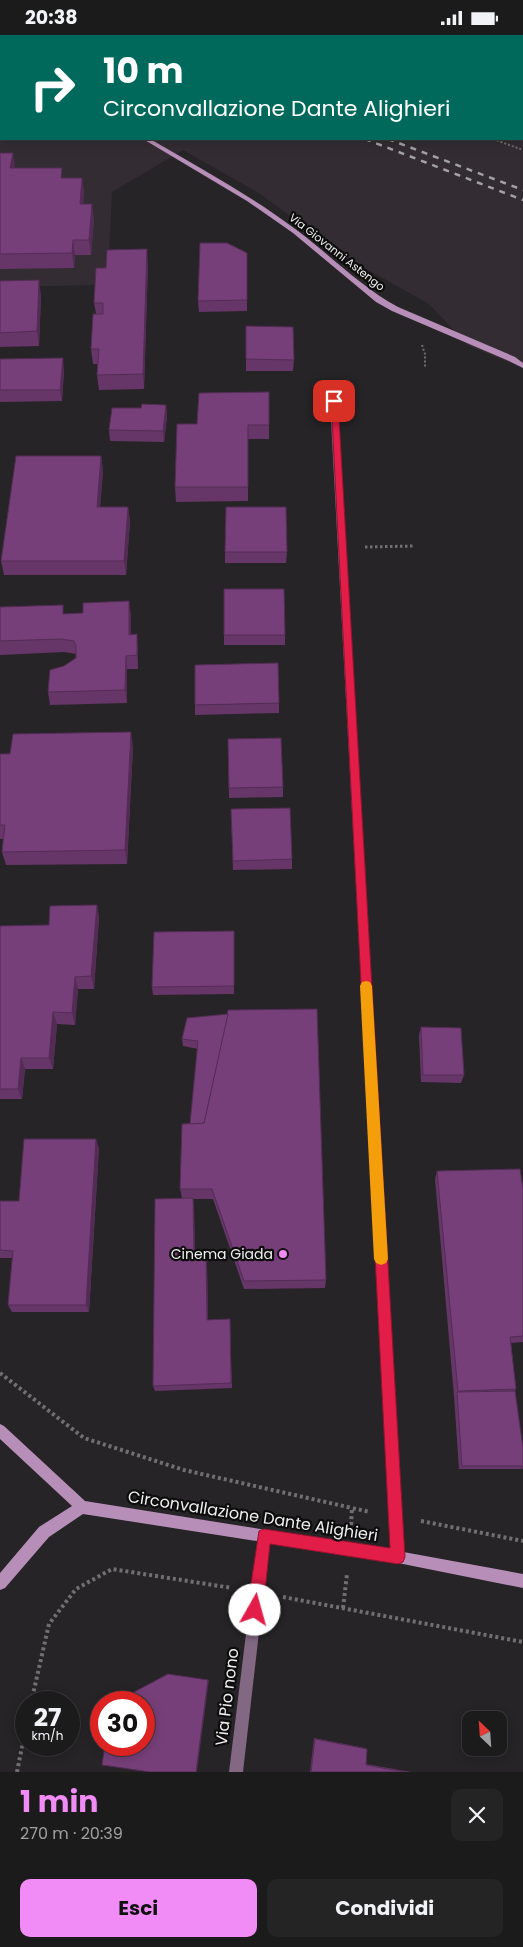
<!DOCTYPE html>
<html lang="it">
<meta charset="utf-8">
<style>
body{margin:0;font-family:Poppins,sans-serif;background:#252425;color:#f1f3f6;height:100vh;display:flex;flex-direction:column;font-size:19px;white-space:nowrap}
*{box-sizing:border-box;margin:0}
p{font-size:16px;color:#a0a1a3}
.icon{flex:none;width:28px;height:28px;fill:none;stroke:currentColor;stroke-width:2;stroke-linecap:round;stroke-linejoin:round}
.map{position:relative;height:1737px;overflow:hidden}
.details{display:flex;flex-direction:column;background:#1c1b1c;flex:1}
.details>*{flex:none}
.guide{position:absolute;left:0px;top:0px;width:524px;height:105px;box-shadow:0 2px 12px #0003,0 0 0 1px #3a393b;background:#00695c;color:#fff;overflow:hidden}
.needle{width:32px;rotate:335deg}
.fabs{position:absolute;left:462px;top:1676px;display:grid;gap:10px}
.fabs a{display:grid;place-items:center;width:45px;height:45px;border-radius:10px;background:#1c1b1c;box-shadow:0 2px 12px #0003,0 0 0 1px #3a393b;font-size:25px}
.speed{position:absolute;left:15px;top:1656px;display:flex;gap:10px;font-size:25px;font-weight:700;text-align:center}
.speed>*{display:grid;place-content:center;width:65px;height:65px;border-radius:50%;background:#1c1b1c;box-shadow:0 2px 12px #0003,0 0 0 1px #3a393b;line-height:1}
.speed small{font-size:12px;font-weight:400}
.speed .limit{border:8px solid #d22;background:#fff;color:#111}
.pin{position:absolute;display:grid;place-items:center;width:42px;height:42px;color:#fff;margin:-21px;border-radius:10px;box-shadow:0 2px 8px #0006}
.me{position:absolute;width:55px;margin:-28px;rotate:7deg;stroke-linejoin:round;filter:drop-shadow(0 0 4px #0008)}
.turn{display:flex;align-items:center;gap:18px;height:105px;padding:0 20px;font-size:22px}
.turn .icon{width:65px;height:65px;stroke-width:2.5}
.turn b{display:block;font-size:35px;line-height:42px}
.round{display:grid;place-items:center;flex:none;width:52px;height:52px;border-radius:10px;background:#252425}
.headline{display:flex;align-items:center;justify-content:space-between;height:85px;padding:0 20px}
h1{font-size:30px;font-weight:700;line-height:38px;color:#f18bf5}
.action{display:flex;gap:10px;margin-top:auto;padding:10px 20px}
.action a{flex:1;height:58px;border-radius:10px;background:#f18bf5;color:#111;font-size:20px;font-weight:700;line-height:58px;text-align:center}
.action a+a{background:#252425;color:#f1f3f6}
.status{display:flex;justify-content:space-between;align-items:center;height:35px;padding:0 25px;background:#1c1b1c;direction:ltr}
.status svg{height:14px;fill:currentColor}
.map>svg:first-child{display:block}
.built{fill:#332c33}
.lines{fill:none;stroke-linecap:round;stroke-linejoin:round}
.path-far2{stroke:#716f71;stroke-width:2;stroke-dasharray:2 2;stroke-linecap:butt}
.path-far1{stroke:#716f71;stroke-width:3;stroke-dasharray:2.5 2.5;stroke-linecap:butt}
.path{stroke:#716f71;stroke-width:4;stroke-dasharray:3 3;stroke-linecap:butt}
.street{fill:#826882;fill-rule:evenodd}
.secondary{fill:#b78eb8;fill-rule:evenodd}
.rail{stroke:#a3a2a3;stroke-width:2.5;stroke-dasharray:6 6;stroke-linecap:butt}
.wall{fill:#663668}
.shaded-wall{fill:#532c55}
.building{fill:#773f79;stroke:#532c55}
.route{fill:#e11d48;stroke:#92132f}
.slow{fill:#f59e0b}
.poi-dot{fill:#f18bf5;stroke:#0e0d0e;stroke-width:2}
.labels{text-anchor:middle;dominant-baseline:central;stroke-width:4.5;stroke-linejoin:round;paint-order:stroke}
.far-street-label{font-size:11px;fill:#efeeef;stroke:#0e0d0e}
.poi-label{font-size:14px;fill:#efeeef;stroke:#0e0d0e;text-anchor:end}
.near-street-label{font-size:16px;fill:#efeeef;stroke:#0e0d0e}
</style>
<div class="status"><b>20:38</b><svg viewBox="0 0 49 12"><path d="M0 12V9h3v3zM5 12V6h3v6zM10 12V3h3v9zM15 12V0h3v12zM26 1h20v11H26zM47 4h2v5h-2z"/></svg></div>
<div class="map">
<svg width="523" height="1737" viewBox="0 0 523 1737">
<rect width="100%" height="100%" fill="#262426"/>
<!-- built -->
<g class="built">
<polygon points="0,0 229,0 233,1 1,1 1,31"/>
<polygon points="0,41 1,104 517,104 523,106 523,333 469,311 429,269 347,223 259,158 183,115 112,157 109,221 103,250 0,252"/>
</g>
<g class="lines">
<!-- path-far2 -->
<g class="path-far2">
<polyline points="213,0 216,1"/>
<polyline points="493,104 523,115"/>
<polyline points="422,310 425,319 425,332"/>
</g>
<!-- path-far1 -->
<polyline class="path-far1" points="365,512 414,511"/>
<!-- path -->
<g class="path">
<polyline points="0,1338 84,1403 184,1435 352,1473"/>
<polyline points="421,1486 523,1506"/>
<polyline points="351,1490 352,1473 370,1477"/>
<polyline points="283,1562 523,1607"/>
<polyline points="343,1573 347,1539"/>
<polyline points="31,1668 49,1589 76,1554 112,1534 232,1553"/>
<polyline points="17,1737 26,1692"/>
</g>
<!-- street -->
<g class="street">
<polygon points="334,364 338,367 404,1522 403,1527 398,1528 393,1527 392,1522 330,367"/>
<polygon points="264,1495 269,1496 270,1501 243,1737 229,1737 258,1501 259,1496"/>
</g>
<!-- secondary -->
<g class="secondary">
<rect x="0" y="38" width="1" height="4"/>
<path d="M 143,104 L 150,104 C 200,133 252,161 298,196 C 331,221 361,252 398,272 L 515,322 L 523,328 L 523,333 L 509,326 L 392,276 L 376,267 L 293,198 L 247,166 Z"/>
<polygon points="0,1389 4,1391 85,1466 398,1516 523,1539 523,1553 398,1528 83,1479 49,1502 5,1553 0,1555 0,1538 39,1492 72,1471 0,1404"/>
</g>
<!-- rail -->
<g class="rail">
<polyline points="97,0 101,1"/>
<polyline points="118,0 121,1"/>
<polyline points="365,104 523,165"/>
<polyline points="388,104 523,155"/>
</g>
</g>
<!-- wall -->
<g class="wall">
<polygon points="0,118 15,132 15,133 63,143 82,143 84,157 83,169 94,184 91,220 75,220 74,233 0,234"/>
<polygon points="247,218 247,276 199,277 198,266"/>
<polygon points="148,229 144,354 99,355 97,340 98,329 93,329 91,314 96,279 94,268 106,233"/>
<polygon points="0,246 41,260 39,311 0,312"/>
<polygon points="246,291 294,325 293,336 246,336"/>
<polygon points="0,324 64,335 62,366 0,367"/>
<polygon points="269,357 269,404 248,404 248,466 176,467 175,452 197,389"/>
<polygon points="166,370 167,381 164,407 110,406 109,395 141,373"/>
<polygon points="101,421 103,436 100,472 128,472 130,486 126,540 4,540 1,526"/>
<polygon points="225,517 287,517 286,528 225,528"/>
<polygon points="0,572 65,579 131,580 131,600 138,613 138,634 127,634 127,668 50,670 48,657 64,631 76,623 76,619 64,617 0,620"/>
<rect x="224" y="600" width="61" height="10"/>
<polygon points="279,668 279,678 195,680 195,670"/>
<polygon points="228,704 283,752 283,762 229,763"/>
<polygon points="133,712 127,829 6,830 2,817 3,804 0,804 0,719"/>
<polygon points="231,774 292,824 292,834 233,835"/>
<polygon points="97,870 99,883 94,954 78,954 75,990 57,989 53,1034 25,1034 22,1064 0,1064 0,891 49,890"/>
<polygon points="234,905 234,959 153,960 152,952"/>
<polygon points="187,983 326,1245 325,1253 244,1254 213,1164 193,1164 194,1171 195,1223 206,1222 207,1230 208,1285 230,1290 232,1353 155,1356 153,1351 182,1163 180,1154 190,1089 198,1014 183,1011 182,1004"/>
<polygon points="421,992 464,1040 461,1048 421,1047 419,1000"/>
<polygon points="99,1113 89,1277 12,1277 8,1270 12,1223 0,1223 0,1166 19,1166"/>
<polygon points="437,1136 523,1154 523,1307 511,1308 516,1354 515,1356 523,1413 523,1433 522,1434 459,1434 454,1361 435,1144"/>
<polygon points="314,1703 365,1713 367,1714 366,1729 411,1737 310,1737"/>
</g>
<!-- shaded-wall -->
<g class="shaded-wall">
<polygon points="13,118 15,132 13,148 10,133"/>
<polygon points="82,143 84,157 81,184 80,169"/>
<polygon points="92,169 94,184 91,220 89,205"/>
<polygon points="73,205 75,220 74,233 72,218"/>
<polygon points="147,214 148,229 144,354 143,339"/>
<polygon points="39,245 41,260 39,311 37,296"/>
<polygon points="63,323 64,335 62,366 60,355"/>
<polygon points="166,370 167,381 164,407 163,396"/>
<polygon points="101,421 103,436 99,486 97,472"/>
<polygon points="128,472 130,486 126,540 124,526"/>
<polygon points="129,566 131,580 131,613 129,600"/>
<polygon points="137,599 138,613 138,634 137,620"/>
<polygon points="126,621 127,634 127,668 125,655"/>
<polygon points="131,697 133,712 127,829 125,815"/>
<polygon points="97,870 99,883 94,954 91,941"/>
<polygon points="75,942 78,954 75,990 72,978"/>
<polygon points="53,977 57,989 53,1034 49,1023"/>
<polygon points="21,1023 25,1034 22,1064 18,1054"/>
<polygon points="96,1104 99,1113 89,1277 86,1270"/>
<polygon points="193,1163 194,1171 195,1230 194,1223"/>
<polygon points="206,1222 207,1230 208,1291 207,1285"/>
<polygon points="208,1645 209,1645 197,1737 196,1737"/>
</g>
<!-- building -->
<g class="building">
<polygon points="0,118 13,118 10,133 62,133 61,143 82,143 80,169 92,169 89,205 73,205 72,218 0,219"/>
<polygon points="200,208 227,208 247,218 247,265 198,266"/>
<polygon points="147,214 143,339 97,340 99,314 91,314 93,279 103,279 103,268 94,268 96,233 106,233 107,215"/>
<polygon points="39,245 37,296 0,298 0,246"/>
<polygon points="246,291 293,292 294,325 246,324"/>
<polygon points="63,323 60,355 0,355 0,324"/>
<polygon points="269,357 269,390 248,390 248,452 175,452 177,389 197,389 199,358"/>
<polygon points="142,369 166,370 163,396 109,395 112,373 141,373"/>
<polygon points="16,421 101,421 97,472 128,472 124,526 1,526"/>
<polygon points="226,472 286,472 287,517 225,517"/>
<polygon points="224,554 284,554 285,600 224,600"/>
<polygon points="129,566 129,600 137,599 137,620 126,621 125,655 48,657 50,635 64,631 76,623 76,611 74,606 61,604 0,606 0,572 63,570 63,579 83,578 83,568"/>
<polygon points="278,628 279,668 195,670 195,630"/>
<polygon points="131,697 125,815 2,817 5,790 0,790 0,719 10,719 13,699"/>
<polygon points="281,703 283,752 229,753 228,704"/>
<polygon points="290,773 292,824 233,826 231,774"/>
<polygon points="97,870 91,941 75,942 72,978 53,977 49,1023 21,1023 18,1054 0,1054 0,891 49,890 50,871"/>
<polygon points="234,896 234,951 152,952 154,897"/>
<polygon points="317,974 326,1245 244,1246 212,1154 180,1154 182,1089 204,1088 228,975"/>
<polygon points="228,979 204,1088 190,1089 198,1006 182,1004 187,983"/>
<polygon points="421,992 461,993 464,1040 423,1040"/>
<polygon points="24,1104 96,1104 86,1270 8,1270 13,1216 0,1215 0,1166 19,1166"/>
<polygon points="520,1134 523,1154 523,1301 510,1302 516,1354 458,1356 437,1136"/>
<polygon points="193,1163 194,1223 206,1222 207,1285 230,1284 231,1348 153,1351 155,1164"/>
<polygon points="515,1356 523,1413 523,1431 462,1431 457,1357"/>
<polygon points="168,1639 208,1645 196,1737 150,1737 102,1730 105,1710 144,1710 144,1668 118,1668 119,1665"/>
<polygon points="315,1704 367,1714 366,1730 405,1737 311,1737"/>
</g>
<!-- route -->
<polygon class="route" points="331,364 334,364 338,366 405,1522 403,1527 398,1529 270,1509 263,1575 260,1580 255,1582 250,1580 247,1575 259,1496 264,1494 390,1513"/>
<!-- slow -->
<polygon class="slow" points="366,946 370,947 372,951 388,1224 386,1228 381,1230 376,1228 374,1224 360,951 362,947"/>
<!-- markers -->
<circle class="poi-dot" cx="283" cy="1219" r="5"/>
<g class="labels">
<!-- far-street labels -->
<g class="far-street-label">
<text transform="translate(337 217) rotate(38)">Via Giovanni Astengo</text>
</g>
<!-- poi labels -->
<g class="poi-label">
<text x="273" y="1219">Cinema Giada</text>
</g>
<!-- near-street labels -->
<g class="near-street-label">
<text transform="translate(253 1481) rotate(9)">Circonvallazione Dante Alighieri</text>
<text transform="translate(227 1662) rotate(-83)">Via Pio nono</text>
</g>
</g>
</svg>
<div class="fabs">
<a><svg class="needle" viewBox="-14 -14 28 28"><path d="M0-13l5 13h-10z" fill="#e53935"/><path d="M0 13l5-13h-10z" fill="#a0a1a3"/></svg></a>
</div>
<div class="speed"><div>27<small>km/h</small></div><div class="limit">30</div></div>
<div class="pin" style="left:334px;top:366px;background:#d93025"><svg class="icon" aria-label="arrive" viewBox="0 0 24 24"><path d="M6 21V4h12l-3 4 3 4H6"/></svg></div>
<svg class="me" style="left:255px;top:1575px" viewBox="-20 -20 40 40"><circle r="19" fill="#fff"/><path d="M0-13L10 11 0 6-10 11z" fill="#e11d48"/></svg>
<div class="guide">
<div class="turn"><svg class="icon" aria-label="right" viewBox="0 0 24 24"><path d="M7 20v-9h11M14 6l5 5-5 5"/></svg><div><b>10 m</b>Circonvallazione Dante Alighieri</div></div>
</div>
</div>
<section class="details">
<div class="headline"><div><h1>1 min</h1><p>270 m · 20:39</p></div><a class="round"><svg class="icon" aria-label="close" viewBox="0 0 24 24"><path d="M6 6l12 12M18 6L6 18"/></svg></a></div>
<div class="action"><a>Esci</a><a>Condividi</a></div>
</section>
